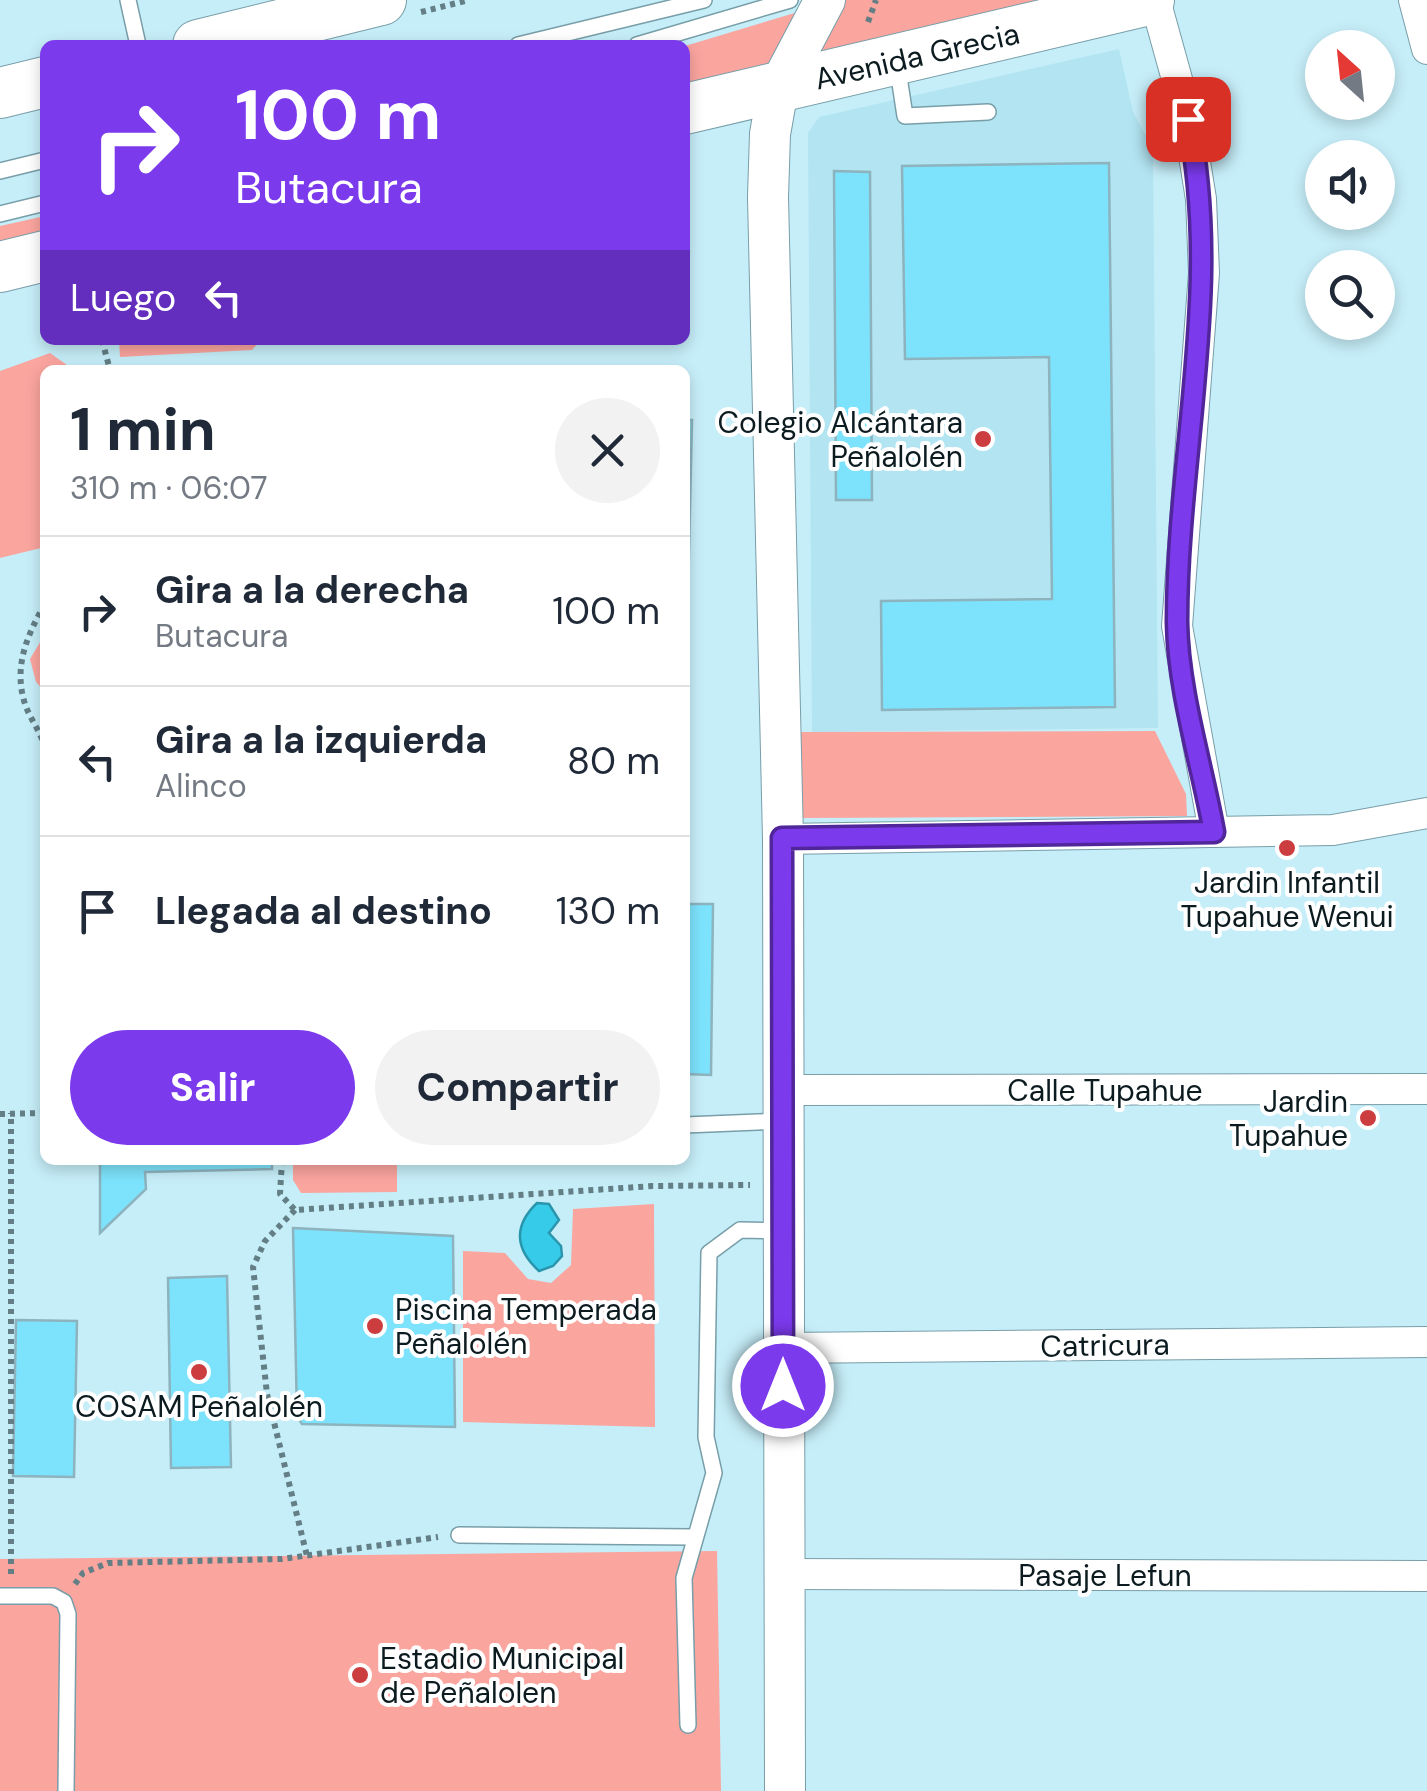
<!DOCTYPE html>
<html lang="es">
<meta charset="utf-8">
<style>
body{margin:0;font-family:"DM Sans",sans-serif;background:#f2f2f3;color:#1f2937;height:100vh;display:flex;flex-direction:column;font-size:38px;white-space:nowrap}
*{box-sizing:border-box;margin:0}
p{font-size:32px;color:#747a83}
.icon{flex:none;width:55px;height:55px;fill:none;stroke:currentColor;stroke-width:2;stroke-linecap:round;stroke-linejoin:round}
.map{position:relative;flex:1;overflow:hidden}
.panel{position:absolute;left:40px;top:365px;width:650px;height:800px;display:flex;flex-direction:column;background:#fff;border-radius:15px;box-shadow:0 5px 15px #0003}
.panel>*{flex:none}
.guide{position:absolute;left:40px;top:40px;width:650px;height:305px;border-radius:15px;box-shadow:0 5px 15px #0003;background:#7c3aed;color:#fff;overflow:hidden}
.needle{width:65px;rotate:333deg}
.tools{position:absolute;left:1305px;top:30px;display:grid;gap:20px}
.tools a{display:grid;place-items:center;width:90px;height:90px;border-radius:50%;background:#fff;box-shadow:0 5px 15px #0003;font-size:50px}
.pin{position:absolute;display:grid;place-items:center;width:85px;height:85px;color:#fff;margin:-42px;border-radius:20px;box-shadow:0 5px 15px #0006}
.me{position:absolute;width:110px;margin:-55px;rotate:0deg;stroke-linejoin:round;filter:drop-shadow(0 0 8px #0008)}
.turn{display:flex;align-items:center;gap:35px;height:210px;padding:0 30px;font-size:45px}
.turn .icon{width:130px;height:130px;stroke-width:2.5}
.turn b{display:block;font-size:70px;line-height:85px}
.then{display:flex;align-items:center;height:95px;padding:0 30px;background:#0003;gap:20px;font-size:38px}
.round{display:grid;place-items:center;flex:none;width:105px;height:105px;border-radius:52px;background:#f2f2f3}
.summary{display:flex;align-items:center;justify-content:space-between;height:170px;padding:0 30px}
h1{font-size:60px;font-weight:700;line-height:75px}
.cta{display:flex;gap:20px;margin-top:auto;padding:20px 30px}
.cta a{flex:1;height:115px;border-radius:60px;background:#7c3aed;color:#fff;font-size:40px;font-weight:700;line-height:115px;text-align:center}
.cta a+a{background:#f2f2f3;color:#1f2937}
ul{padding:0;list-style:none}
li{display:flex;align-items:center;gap:30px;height:150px;padding:0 30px;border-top:2px solid #e0e1e3}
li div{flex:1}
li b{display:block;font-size:38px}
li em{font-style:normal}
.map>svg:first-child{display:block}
.built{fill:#b2e4f1}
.green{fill:#fba59f}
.water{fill:#37cbea;stroke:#2a96ad;stroke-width:2.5}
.building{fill:#7de3fc;stroke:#8db3be;stroke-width:2.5}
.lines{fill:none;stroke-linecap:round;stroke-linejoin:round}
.service-casing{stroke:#789ea8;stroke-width:18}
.minor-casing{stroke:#789ea8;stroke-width:32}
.tertiary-casing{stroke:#789ea8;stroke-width:42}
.primary-casing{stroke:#789ea8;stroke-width:52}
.path{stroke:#637e85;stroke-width:6;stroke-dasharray:5 5;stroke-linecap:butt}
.service{stroke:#fff;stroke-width:15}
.minor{stroke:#fff;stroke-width:30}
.tertiary{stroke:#fff;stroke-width:40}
.primary{stroke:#fff;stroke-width:50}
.route-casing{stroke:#51269a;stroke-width:25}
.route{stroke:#7c3aed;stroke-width:18}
.poi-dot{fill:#cc3d40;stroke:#fff;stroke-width:4}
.labels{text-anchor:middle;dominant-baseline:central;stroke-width:8;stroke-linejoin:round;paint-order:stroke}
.street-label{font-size:30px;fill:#0c1b1f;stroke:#fff}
.poi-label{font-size:30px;fill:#0c1b1f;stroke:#fff;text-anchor:end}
</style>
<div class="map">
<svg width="1427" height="1791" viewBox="0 0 1427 1791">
<rect width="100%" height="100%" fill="#c6eef9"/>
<!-- built -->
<polygon class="built" points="1119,49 1133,112 1153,149 1158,728 812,732 808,133 819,117"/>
<!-- green -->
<g class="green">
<polygon points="838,0 1051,0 685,88 685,46"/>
<polygon points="45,216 45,241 0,252 0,226"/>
<polygon points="119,340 261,340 252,350 120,357"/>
<polygon points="50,353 74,370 45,370 45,547 0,558 0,371"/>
<polygon points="45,634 45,692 36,682 30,659"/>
<polygon points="1155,731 1186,794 1187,816 801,818 801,732"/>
<polygon points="293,1160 397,1160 397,1192 301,1193 293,1180"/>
<polygon points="654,1204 655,1427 463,1422 463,1251 505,1253 528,1279 551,1283 571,1265 573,1209"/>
<polygon points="717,1551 721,1791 0,1791 0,1559"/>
</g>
<!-- water -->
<path class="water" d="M 537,1203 L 549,1204 L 559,1220 L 549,1233 L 561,1246 L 562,1256 L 553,1266 L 539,1271 C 515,1249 513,1226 537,1203 Z"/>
<!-- building -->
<g class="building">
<polygon points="1109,163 1115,707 882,710 881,601 1052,599 1049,357 905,359 902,166"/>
<polygon points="834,171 870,172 872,500 836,500"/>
<polygon points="685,420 692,420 685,729"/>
<polygon points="685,904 713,904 711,1075 685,1074"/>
<polygon points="100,1160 272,1160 272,1169 145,1172 146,1189 100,1233"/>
<polygon points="293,1228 453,1236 455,1427 302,1424 297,1416"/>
<polygon points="227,1276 231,1467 171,1468 168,1278"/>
<polygon points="16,1320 77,1321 74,1477 13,1476"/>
</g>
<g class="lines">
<defs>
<g id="service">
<polyline points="128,0 138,45"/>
<polyline points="518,45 704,0"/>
<polyline points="637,45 790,0"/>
<polyline points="897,64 905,116 988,112"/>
<polyline points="0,171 45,160"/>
<polyline points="0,214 45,203"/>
<polyline points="685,1125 781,1121"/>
<polyline points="459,1535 694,1537"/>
<polyline points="0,1596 53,1596 64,1602 68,1614 66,1791"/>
<polyline points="688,1725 684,1578 714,1473 706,1437 709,1253 740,1230 780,1231"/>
</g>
<g id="minor">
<polyline points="1155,0 1188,119 1201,199 1204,273 1177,626 1214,832"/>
<polyline points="1414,0 1427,49"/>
<polyline points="783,839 1333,830 1427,813"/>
<polyline points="784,1090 1427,1089"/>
<polyline points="783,1348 1427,1342"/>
<polyline points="783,1574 1427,1576"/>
</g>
<polyline id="tertiary" points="785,1791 783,839 768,197 770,134 778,89 825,0"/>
<g id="primary">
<polyline points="198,45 381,0"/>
<polyline points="0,93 45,82"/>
<polyline points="685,109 1149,0"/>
<polyline points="0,267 45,256"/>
</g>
</defs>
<!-- service casing -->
<use href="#service" class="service-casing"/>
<!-- minor casing -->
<use href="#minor" class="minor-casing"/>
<!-- tertiary casing -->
<use href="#tertiary" class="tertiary-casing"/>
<!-- primary casing -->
<use href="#primary" class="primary-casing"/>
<!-- path -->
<g class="path">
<polyline points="421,12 469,0"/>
<polyline points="868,22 876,0"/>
<polyline points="102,340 110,370"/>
<path d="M 45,604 C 27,635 13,667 25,704 C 30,719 41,732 45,748"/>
<polyline points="0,1114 45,1113"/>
<polyline points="282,1160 280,1194 295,1210 653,1186 750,1185"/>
<polyline points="295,1210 265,1241 253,1267 267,1394 307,1556"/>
<polyline points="11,1574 11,1113"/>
<polyline points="75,1584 83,1573 108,1563 282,1559 438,1537"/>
</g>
<!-- service -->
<use href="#service" class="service"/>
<!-- minor -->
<use href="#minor" class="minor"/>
<!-- tertiary -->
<use href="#tertiary" class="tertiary"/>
<!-- primary -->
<use href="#primary" class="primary"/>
</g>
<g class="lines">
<defs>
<path id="route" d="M 783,1386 L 782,838 L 1214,832 C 1202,765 1178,691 1177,622 C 1177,453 1223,287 1188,119"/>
</defs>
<!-- route casing -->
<use href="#route" class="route-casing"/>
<!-- route -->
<use href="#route" class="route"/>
</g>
<!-- markers -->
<g class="poi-dot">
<circle cx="983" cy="439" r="10"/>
<circle cx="1287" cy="848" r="10"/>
<circle cx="1368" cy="1118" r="10"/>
<circle cx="375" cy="1326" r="10"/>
<circle cx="199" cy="1372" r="10"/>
<circle cx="360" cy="1675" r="10"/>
</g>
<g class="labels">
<!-- street labels -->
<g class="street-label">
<text transform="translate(917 56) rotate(-13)">Avenida Grecia</text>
<text x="1105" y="1090">Calle Tupahue</text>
<text transform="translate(1105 1345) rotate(-1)">Catricura</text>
<text x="1105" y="1575">Pasaje Lefun</text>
</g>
<!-- poi labels -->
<g class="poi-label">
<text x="963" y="422">Colegio Alcántara<tspan x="963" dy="34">Peñalolén</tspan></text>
<text x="1287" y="882" text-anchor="middle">Jardin Infantil<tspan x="1287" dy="34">Tupahue Wenui</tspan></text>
<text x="1348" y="1101">Jardin<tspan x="1348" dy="34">Tupahue</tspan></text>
<text x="395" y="1309" text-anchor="start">Piscina Temperada<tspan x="395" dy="34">Peñalolén</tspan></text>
<text x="199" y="1406" text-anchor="middle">COSAM Peñalolén</text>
<text x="380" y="1658" text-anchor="start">Estadio Municipal<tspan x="380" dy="34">de Peñalolen</tspan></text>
</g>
</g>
</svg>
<div class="tools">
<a><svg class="needle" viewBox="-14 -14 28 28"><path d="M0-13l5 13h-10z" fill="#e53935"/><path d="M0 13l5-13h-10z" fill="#747a83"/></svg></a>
<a><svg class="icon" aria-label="sound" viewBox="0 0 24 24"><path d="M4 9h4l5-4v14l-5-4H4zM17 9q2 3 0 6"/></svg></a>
<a><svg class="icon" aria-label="search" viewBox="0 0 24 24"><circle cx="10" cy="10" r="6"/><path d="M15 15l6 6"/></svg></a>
</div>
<div class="pin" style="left:1188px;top:119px;background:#d93025"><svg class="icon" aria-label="arrive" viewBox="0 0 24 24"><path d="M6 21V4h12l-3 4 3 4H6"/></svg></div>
<svg class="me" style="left:783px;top:1386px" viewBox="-20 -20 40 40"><circle r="17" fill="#7c3aed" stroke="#fff" stroke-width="3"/><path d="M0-11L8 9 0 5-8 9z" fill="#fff"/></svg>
<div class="guide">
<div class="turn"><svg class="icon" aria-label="right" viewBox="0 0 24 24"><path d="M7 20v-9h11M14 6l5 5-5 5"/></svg><div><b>100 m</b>Butacura</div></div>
<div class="then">Luego<svg class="icon" aria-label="left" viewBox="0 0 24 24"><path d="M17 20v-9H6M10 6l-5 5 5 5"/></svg></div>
</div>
<section class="panel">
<div class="summary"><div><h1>1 min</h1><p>310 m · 06:07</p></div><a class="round"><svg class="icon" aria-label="close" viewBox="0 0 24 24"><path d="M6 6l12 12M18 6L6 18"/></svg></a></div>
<ul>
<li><svg class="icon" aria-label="right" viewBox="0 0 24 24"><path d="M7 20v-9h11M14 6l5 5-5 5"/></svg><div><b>Gira a la derecha</b><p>Butacura</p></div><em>100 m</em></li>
<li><svg class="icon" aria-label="left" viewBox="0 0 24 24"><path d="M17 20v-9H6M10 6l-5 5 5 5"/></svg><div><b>Gira a la izquierda</b><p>Alinco</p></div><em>80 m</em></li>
<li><svg class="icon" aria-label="arrive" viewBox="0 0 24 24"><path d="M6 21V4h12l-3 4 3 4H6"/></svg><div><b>Llegada al destino</b></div><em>130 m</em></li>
</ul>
<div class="cta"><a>Salir</a><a>Compartir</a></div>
</section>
</div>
